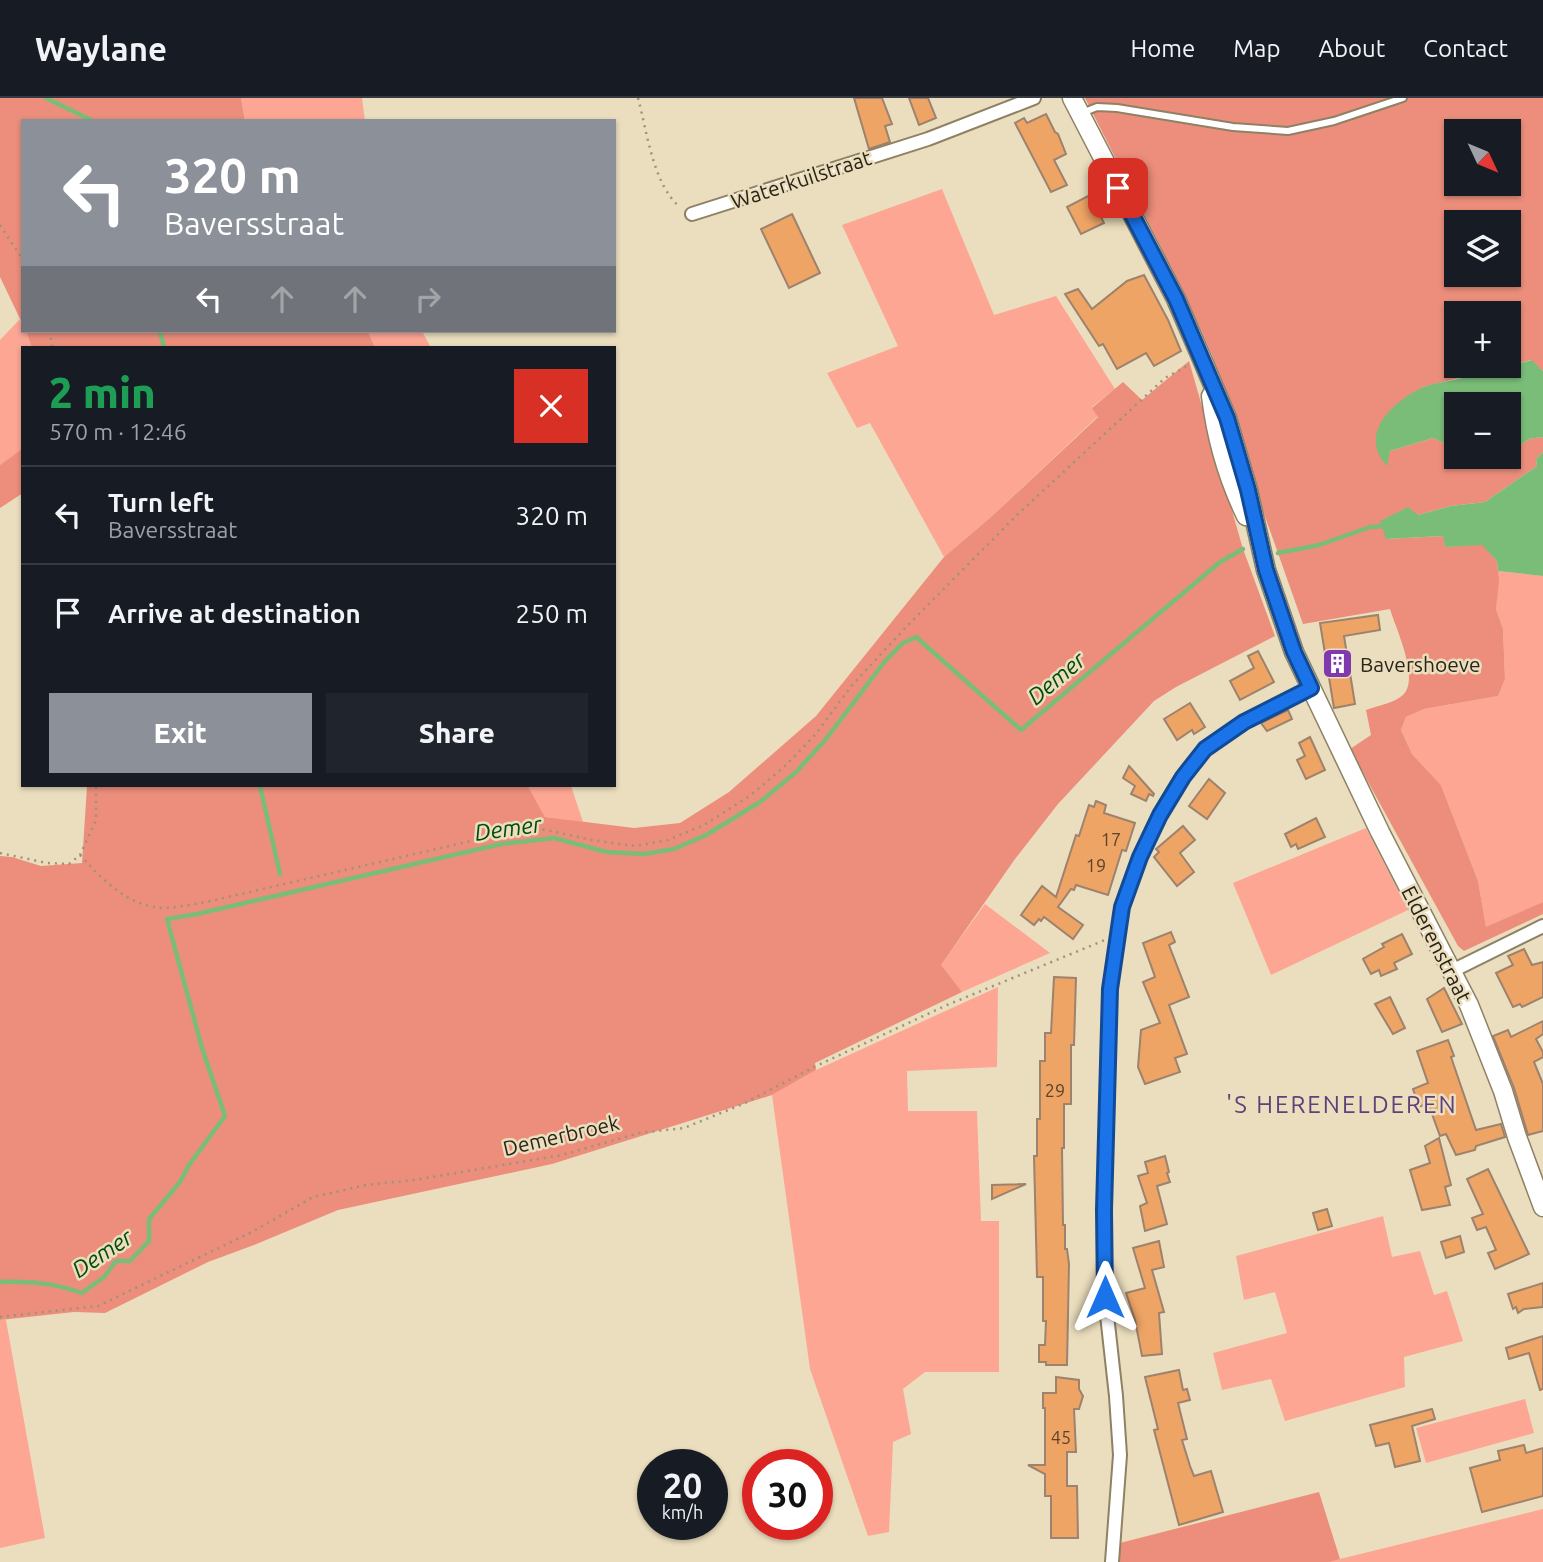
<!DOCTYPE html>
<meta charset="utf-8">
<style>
body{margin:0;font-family:Ubuntu,sans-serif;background:#20242c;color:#f1f3f6;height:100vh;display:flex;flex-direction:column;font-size:26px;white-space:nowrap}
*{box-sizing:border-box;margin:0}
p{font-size:23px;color:#9ea1a6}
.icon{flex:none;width:38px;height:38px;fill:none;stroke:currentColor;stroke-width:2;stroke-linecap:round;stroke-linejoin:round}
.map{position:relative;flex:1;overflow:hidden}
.details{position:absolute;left:21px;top:248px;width:595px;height:441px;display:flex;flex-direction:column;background:#171b24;border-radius:0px;box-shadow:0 2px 5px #0004}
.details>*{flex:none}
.banner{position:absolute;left:21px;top:21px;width:595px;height:214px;border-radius:0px;box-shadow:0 2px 5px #0004;background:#8c9099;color:#fff;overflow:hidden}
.needle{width:46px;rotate:134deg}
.fabs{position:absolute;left:1444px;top:21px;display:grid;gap:14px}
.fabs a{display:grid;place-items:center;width:77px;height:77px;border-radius:0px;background:#171b24;box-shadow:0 2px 5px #0004;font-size:35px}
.speed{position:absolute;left:637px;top:1351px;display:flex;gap:14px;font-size:35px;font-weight:700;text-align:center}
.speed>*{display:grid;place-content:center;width:91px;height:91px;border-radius:50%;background:#171b24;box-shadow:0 2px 5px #0004;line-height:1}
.speed small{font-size:18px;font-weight:400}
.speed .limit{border:10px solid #d22;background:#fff;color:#111}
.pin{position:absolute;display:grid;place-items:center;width:60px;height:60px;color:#fff;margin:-30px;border-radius:14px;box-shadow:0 4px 10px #0006}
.me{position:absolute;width:77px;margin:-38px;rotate:0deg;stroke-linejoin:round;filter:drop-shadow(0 0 5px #0008)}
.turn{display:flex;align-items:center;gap:24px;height:147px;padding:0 28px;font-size:32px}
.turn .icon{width:91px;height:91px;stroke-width:2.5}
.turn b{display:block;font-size:49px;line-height:60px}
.lanes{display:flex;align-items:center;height:66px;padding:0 28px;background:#0003;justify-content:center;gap:35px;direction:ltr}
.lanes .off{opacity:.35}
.round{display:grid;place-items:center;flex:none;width:74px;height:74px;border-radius:0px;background:#20242c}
.headline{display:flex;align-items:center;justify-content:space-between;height:119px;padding:0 28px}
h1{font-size:42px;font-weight:800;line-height:52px;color:#1e9e55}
.cta{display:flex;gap:14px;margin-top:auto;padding:14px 28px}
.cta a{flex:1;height:80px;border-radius:0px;background:#8c9099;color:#fff;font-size:28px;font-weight:800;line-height:80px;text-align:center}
.cta a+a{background:#20242c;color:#f1f3f6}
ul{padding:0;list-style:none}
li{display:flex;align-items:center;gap:21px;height:98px;padding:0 28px;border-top:2px solid #363941}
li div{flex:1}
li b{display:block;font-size:26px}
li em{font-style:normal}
header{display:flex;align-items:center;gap:42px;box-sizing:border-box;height:98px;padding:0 35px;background:#171b24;border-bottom:2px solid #363941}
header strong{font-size:33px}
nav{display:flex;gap:38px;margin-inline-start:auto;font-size:24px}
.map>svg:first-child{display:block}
.green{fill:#fda694}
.forest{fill:#ec8e7b;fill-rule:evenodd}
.water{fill:#7abd79}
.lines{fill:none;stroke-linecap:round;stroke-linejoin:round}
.stream{stroke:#7abd79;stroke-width:4.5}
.building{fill:#eea465;stroke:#9d826d;stroke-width:2}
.service-casing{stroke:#8e8164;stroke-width:10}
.minor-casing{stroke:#8e8164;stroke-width:16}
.secondary-casing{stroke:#8e8164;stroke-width:21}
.path{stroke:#9c937b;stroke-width:2.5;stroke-dasharray:2 5;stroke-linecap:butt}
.service{stroke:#fff;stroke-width:6}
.minor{stroke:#fff;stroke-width:12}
.secondary{stroke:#fff;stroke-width:18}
.route-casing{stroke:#114b97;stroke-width:18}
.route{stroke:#1a73e8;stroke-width:12}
.labels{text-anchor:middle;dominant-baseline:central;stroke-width:5;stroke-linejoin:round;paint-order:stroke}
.number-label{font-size:18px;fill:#5a442b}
.street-label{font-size:21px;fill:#292418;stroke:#ebdebe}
.poi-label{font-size:21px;fill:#292418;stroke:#ebdebe;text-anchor:start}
.water-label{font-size:23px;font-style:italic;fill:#004c09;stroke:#ebdebe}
.quarter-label{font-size:24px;letter-spacing:2px;fill:#603f7a;stroke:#ebdebe}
</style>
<header>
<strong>Waylane</strong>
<nav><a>Home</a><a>Map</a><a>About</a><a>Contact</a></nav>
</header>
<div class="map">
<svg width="1543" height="1464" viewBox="0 0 1543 1464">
<rect width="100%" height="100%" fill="#ebdebe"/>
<!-- green -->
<g class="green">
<polygon points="241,0 362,0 365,23 245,23"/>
<polygon points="942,91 994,217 1056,198 1115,291 1092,309 1098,318 991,419 944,459 870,325 857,330 827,275 898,248 842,127"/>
<polygon points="20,221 23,233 26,233 32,250 23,250 23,350 0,367 0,242"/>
<polygon points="368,233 422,233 431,250 375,250"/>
<polygon points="1498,473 1543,478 1543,804 1486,830 1478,783 1441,687 1412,656 1401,632 1406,619 1424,611 1498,598 1505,581 1503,531 1496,511"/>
<polygon points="528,688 571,688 583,724 545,719"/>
<polygon points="1366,730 1408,812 1271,877 1233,785"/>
<polygon points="985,806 1050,855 962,894 940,868"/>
<polygon points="998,889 997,969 907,973 908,1013 977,1013 981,1123 999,1123 999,1274 925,1274 903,1291 911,1336 893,1344 889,1434 868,1438 810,1271 772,997 816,972"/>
<polygon points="1383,1118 1392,1159 1420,1153 1434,1197 1447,1193 1463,1243 1404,1259 1405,1289 1285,1323 1271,1281 1222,1292 1213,1255 1287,1235 1275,1194 1244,1202 1236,1158"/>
<polygon points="0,1222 6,1222 45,1440 0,1450"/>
<polygon points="1525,1301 1534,1335 1426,1365 1416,1330"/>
<polygon points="1543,1411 1543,1464 1330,1464 1340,1461"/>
</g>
<!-- forest -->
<g class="forest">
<polygon points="0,0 241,0 245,23 23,23 23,227 0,179"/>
<path d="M 1085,0 L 1543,0 L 1543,273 L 1531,262 L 1423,289 L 1401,303 L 1386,367 L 1390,353 L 1433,340 L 1450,348 L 1456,347 L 1456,359 L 1508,359 L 1509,345 L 1521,347 L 1529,341 L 1541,339 L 1543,340 L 1543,354 L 1536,361 L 1537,368 L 1485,404 L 1451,408 L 1418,417 L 1386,441 L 1444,438 L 1445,449 L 1482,446 L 1497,463 L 1499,483 L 1496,511 L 1503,531 L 1505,581 L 1498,598 L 1424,611 L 1406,619 L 1401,632 L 1412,656 L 1441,687 L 1478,783 L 1486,829 L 1543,804 L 1543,816 L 1464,853 L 1458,848 L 1350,651 L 1371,637 L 1366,612 C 1377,608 1394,605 1403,597 C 1420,581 1396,531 1390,511 L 1303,526 L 1249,373 L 1234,316 L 1212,257 L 1186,199 ZM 1456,33 L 1508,33 L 1508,86 L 1456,86 ZM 1456,124 L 1508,124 L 1508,177 L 1456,177 ZM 1456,215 L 1508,215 L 1508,268 L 1456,268 Z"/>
<polygon points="26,233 368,233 375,250 32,250"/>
<polygon points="1189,263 1243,451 1275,538 1176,589 1154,603 1058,706 1015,761 941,867 962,894 815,965 816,972 772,997 552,1066 338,1112 254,1147 208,1164 105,1215 74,1214 0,1222 0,758 12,759 41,768 82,765 87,688 528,688 545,719 634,730 680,725 729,694 816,618 944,459 991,419 1098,319 1092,310 1123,284 1142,302"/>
<polygon points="23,350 23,395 0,410 0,367"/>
<polygon points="1319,1394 1340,1461 1330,1464 1115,1464 1116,1446"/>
</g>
<!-- water -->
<g class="water">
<path d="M 1532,262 L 1543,273 L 1543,340 L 1541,339 L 1529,341 L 1521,347 L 1509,345 L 1508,306 L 1456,306 L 1456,347 L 1450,348 L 1433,340 L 1390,353 L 1387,368 C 1358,337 1391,305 1421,290 C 1432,285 1446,284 1458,281 C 1483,275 1507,268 1532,262 Z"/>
<polygon points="1543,354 1543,478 1498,473 1497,463 1482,447 1445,449 1443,438 1386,441 1380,423 1408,409 1418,417 1451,408 1485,404 1537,368 1536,361"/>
</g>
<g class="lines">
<!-- stream -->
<g class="stream">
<polyline points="46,0 93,23"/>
<polyline points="160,233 164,250"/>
<polyline points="1278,455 1319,447 1370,429 1385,428"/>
<polyline points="260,688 280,776"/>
<path d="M 0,1184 C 30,1183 54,1185 82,1195 L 104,1179 L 116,1163 L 130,1163 L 149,1143 L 149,1121 L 180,1084 L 189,1067 L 225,1018 L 202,950 L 167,821 L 197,816 L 501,746 L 554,740 L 607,754 L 644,756 L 674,751 L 706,737 L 760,704 L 796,674 L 826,641 L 885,563 L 903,545 L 916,539 L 1021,632 L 1220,464 L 1243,451"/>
</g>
</g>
<!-- building -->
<g class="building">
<polygon points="854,0 882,0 892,26 885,28 890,44 869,51"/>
<polygon points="909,0 928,0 936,20 919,27"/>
<polygon points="1046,16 1055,34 1058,36 1066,56 1054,62 1067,87 1051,94 1015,25 1024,20 1027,25"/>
<polygon points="1090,97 1104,125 1081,136 1067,109"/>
<polygon points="792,116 820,175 789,190 761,131"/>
<polygon points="1144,177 1168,222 1181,253 1154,268 1146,255 1117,271 1103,246 1099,248 1065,196 1078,191 1092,211 1127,183"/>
<polygon points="1378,517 1380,532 1344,538 1355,606 1334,610 1320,525"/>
<polygon points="1258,553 1274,584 1240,602 1230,583 1254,570 1248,558"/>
<polygon points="1190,605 1205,629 1194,636 1192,632 1177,642 1164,621"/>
<polygon points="1288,612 1292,621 1267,633 1261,625"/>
<polygon points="1310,639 1325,672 1306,681 1297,662 1305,658 1299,645"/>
<polygon points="1129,668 1154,696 1153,698 1149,696 1146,703 1131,696 1135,688 1123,680"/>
<polygon points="1209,681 1225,695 1207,721 1189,708"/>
<polygon points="1096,703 1106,707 1104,715 1135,725 1126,753 1122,752 1108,797 1076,787 1074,792 1071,791 1058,809 1083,827 1073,841 1044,819 1041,823 1039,821 1034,827 1021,817 1042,788 1056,799 1076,737 1079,738 1089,707 1094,709"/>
<polygon points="1316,720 1325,739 1298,751 1296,746 1291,749 1285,736"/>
<polygon points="1183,728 1195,742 1180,755 1194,774 1177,788 1154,759 1159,754 1156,751"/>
<polygon points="1171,834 1175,844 1169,847 1189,899 1169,907 1187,956 1175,960 1180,974 1145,986 1138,969 1141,932 1160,925 1143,884 1155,879 1143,845"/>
<polygon points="1402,836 1412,856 1394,865 1397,871 1381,878 1379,872 1371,876 1363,861 1384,849 1382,846"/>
<polygon points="1524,851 1532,867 1543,864 1543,899 1522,909 1520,906 1513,909 1496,875 1513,867 1508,858"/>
<polygon points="1054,879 1076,880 1074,947 1071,947 1071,1006 1064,1006 1064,1050 1062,1050 1063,1127 1065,1127 1065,1151 1067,1151 1069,1166 1067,1267 1046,1267 1046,1264 1039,1264 1039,1247 1045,1247 1046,1223 1043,1223 1043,1179 1037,1179 1034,1058 1037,1058 1037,1021 1040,1021 1040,963 1045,963 1045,935 1051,935"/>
<polygon points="1444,890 1462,926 1442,934 1427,901"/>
<polygon points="1390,899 1405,930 1393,936 1375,906"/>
<polygon points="1543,923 1543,936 1536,941 1543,954 1543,959 1534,964 1543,986 1543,1033 1528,1037 1514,990 1493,938 1508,932 1511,939"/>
<polygon points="1448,942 1454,958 1451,959 1476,1032 1501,1026 1505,1039 1476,1048 1475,1052 1456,1057 1446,1036 1440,1038 1428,1005 1419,1009 1413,991 1428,985 1417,953"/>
<polygon points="1439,1040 1451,1087 1445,1089 1450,1107 1422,1112 1410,1072 1430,1065 1425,1048"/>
<polygon points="1165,1058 1169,1074 1167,1075 1170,1084 1157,1088 1167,1126 1145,1133 1140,1108 1147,1105 1138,1078 1148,1075 1145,1064"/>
<polygon points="1488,1071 1529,1156 1495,1171 1488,1155 1496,1152 1486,1129 1477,1132 1472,1120 1483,1116 1467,1081"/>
<polygon points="1026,1086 992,1101 992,1087"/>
<polygon points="1327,1111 1332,1128 1318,1132 1313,1115"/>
<polygon points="1460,1138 1464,1154 1446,1160 1441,1144"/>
<polygon points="1159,1143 1164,1169 1152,1172 1164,1214 1159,1215 1162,1256 1142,1258 1135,1222 1126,1195 1145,1190 1133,1150"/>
<polygon points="1543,1185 1543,1209 1524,1211 1518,1215 1516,1209 1513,1211 1508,1196"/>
<polygon points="1543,1238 1543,1291 1540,1292 1529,1255 1509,1261 1506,1250"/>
<polygon points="1179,1272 1183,1292 1187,1291 1190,1302 1178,1305 1187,1341 1182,1342 1190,1368 1194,1378 1211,1373 1223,1414 1179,1427 1154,1332 1158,1331 1145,1279"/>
<polygon points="1056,1279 1079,1282 1079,1291 1083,1298 1079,1311 1074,1311 1076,1354 1067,1354 1067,1388 1077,1388 1078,1440 1051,1440 1051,1398 1045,1398 1045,1376 1028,1367 1045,1367 1045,1310 1043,1310 1043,1295 1056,1295"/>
<polygon points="1432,1311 1435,1321 1412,1328 1420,1363 1395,1369 1389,1345 1376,1348 1370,1327"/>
<polygon points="1524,1347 1526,1355 1543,1350 1543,1398 1482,1414 1470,1370 1500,1362 1498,1353"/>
</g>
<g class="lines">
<defs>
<polyline id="service" points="1082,15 1097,9 1117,10 1233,29 1288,33 1334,23 1403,0"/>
<g id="minor">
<polyline points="692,116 928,41 1034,0"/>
<polyline points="1452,873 1543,828"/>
<polyline points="1112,1464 1120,1357 1116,1298 1105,1199 1104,1112 1110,891 1122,809 1140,759 1160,717 1183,679 1205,651 1244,624 1311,590"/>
</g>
<g id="secondary">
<polyline points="1072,0 1176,201 1202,261 1227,320 1248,392 1266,472 1294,554 1380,734 1469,907 1503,993 1517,1039 1543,1109"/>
<path d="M 1211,298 C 1216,339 1228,381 1246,418"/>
</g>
</defs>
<!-- service casing -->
<use href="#service" class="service-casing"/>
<!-- minor casing -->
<use href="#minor" class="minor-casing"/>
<!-- secondary casing -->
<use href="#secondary" class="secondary-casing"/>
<!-- path -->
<g class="path">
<path d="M 638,0 C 647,33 653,87 680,109"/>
<polyline points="0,127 23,162"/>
<polyline points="50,233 52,250"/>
<polyline points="0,755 47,765 69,766 80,757 96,722 96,688"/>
<path d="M 80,757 C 104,783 129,810 167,810 C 180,809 193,806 206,804 L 532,729 L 592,742 L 635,748 L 668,742 L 704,727 L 751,697 L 785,668 L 815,637 L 853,586 L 910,525 L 1017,417 L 1165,280 L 1187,268"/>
<polyline points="0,1219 98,1208 252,1134 313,1099 366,1087 414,1082 562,1057 639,1035 684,1030 743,1006 814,969 947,907 1105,842"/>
</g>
<!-- service -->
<use href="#service" class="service"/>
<!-- minor -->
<use href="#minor" class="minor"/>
<!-- secondary -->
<use href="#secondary" class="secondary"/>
</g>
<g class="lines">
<defs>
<polyline id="route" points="1105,1199 1104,1112 1110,891 1122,809 1140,759 1160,717 1183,679 1205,651 1244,624 1311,590 1294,554 1266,472 1248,392 1227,320 1176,201 1118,90"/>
</defs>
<!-- route casing -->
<use href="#route" class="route-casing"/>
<!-- route -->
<use href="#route" class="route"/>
</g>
<!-- icons -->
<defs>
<symbol id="building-square" viewBox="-11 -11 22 22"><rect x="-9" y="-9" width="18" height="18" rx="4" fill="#7f3aae" stroke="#ebdebe"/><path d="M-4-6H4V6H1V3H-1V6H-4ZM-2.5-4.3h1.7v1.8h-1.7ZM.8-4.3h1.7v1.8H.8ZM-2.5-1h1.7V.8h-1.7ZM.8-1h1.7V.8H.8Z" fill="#fff"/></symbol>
</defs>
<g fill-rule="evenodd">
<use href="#building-square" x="1320" y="548" width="35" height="35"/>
</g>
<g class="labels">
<!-- number labels -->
<g class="number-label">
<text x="1111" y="741">17</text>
<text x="1096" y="767">19</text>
<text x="1055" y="992">29</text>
<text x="1061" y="1339">45</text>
</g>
<!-- street labels -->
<g class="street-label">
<text transform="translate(801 81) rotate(-18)">Waterkuilstraat</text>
<text transform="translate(1437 846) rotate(63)">Elderenstraat</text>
<text transform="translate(561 1037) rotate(-13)">Demerbroek</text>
</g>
<!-- poi labels -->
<g class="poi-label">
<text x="1360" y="566">Bavershoeve</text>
</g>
<!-- water labels -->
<g class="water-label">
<text transform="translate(1056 580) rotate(-40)">Demer</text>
<text transform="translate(508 730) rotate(-8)">Demer</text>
<text transform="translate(102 1155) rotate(-34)">Demer</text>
</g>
<!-- quarter labels -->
<g class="quarter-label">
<text x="1342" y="1006">'S HERENELDEREN</text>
</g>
</g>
</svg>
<div class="fabs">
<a><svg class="needle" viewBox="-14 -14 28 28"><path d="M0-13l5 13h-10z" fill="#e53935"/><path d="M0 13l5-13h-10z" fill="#9ea1a6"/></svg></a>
<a><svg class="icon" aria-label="layers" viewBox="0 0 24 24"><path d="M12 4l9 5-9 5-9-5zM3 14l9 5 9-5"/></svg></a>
<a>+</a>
<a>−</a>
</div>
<div class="speed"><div>20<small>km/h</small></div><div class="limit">30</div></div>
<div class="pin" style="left:1118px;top:90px;background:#d93025"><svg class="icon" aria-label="arrive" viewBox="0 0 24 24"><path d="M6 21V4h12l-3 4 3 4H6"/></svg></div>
<svg class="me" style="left:1105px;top:1199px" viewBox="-20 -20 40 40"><path d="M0-17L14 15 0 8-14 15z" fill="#1a73e8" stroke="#fff" stroke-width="4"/></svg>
<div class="banner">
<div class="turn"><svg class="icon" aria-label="left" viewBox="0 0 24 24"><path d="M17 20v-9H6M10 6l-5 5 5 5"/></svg><div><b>320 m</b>Baversstraat</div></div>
<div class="lanes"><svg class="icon" aria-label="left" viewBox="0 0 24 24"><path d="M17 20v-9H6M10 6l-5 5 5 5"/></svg><svg class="icon off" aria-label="ahead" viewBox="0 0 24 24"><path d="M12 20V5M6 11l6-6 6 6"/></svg><svg class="icon off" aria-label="ahead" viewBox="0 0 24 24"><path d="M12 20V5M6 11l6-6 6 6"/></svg><svg class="icon off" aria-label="right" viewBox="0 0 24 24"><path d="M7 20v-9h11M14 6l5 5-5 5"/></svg></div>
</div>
<section class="details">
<div class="headline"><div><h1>2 min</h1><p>570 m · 12:46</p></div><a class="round" style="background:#d93025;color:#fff"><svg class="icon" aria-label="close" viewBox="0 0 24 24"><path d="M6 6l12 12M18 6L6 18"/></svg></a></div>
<ul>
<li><svg class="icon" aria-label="left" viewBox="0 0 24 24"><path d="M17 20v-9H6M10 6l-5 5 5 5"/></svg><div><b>Turn left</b><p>Baversstraat</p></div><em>320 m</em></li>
<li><svg class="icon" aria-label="arrive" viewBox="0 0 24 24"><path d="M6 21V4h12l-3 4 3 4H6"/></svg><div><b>Arrive at destination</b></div><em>250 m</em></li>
</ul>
<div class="cta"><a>Exit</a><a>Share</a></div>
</section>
</div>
